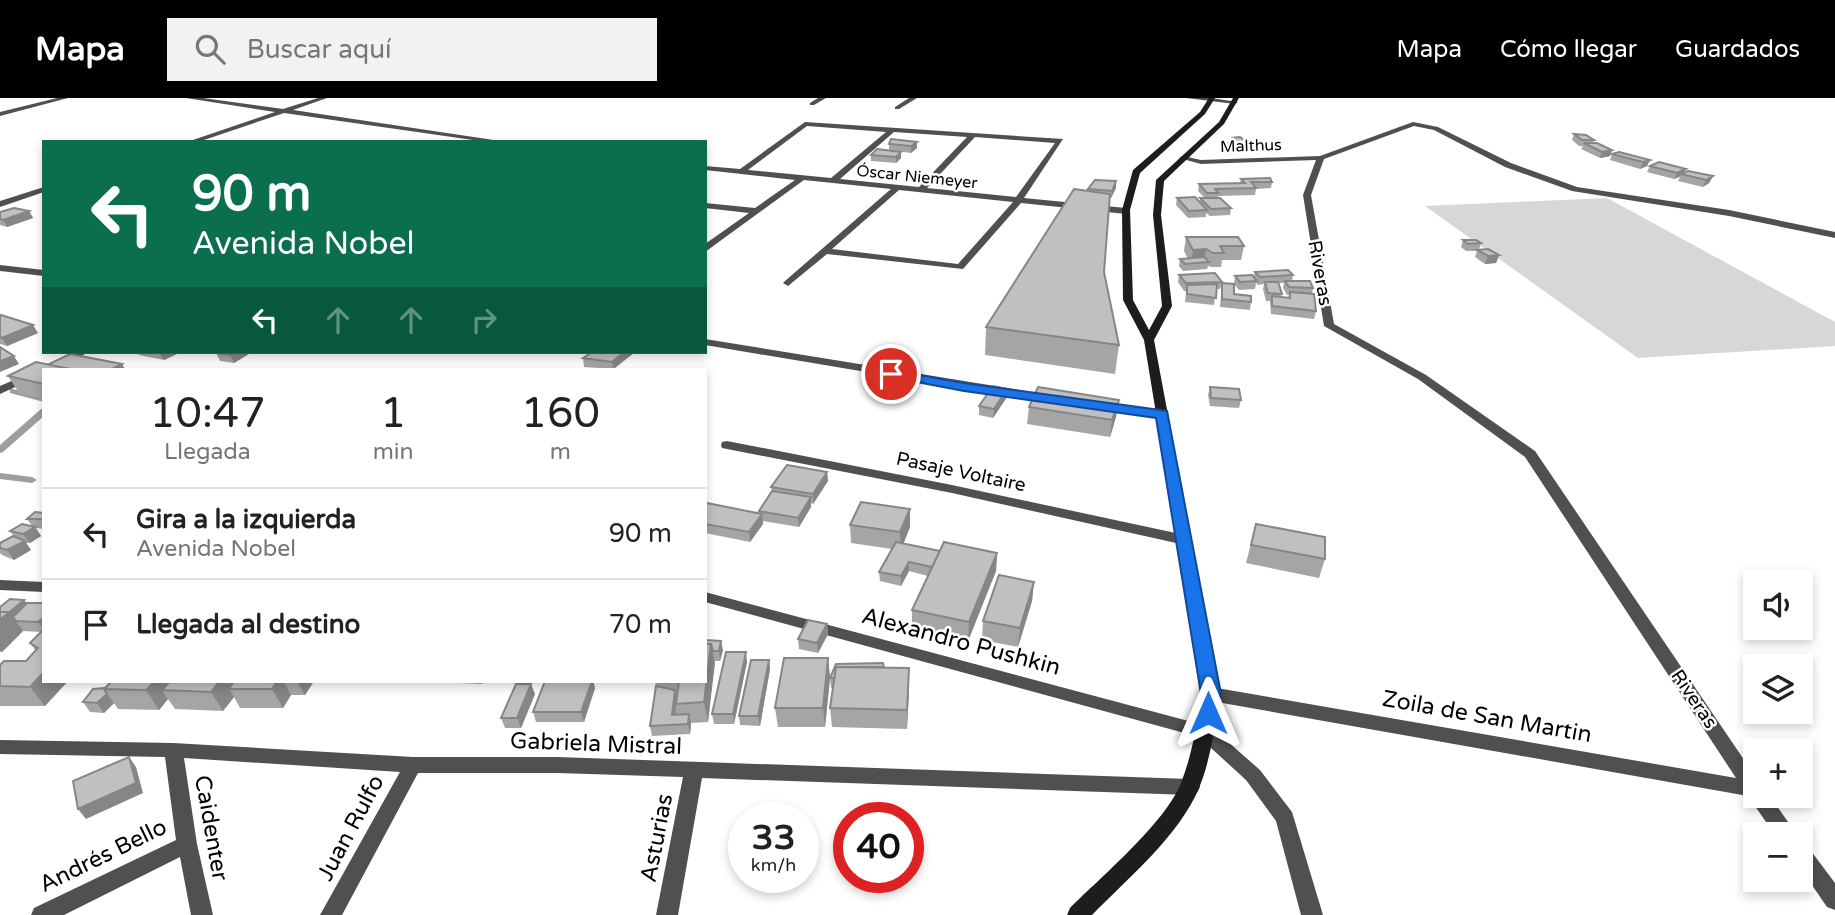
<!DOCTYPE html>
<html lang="es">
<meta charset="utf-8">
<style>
body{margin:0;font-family:"Varela Round",sans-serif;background:#f2f2f2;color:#222;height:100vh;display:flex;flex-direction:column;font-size:26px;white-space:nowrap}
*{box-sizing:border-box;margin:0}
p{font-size:23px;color:#767676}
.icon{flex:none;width:38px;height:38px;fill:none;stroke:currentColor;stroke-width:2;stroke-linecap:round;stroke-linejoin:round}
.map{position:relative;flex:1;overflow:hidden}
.side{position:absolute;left:42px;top:270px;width:665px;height:315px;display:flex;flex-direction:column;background:#fff;border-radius:0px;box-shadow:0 4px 10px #0003}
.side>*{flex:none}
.hud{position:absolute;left:42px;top:42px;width:665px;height:214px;border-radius:0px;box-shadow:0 4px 10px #0003;background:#0b6e4f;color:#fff;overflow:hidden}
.fabs{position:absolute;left:1743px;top:472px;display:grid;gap:14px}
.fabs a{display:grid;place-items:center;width:70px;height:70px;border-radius:0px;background:#fff;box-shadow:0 4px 10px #0003;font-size:35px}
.speed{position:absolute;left:728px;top:704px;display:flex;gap:14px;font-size:35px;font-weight:700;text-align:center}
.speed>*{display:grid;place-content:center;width:91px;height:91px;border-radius:50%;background:#fff;box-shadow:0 4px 10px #0003;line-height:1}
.speed small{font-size:18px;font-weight:400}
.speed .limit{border:10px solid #d22;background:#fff;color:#111}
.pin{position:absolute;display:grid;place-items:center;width:60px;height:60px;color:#fff;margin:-30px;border:4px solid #fff;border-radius:50%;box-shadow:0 2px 7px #0007}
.me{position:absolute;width:77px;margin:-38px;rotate:0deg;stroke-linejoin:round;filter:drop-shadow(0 0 5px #0008)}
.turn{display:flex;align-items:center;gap:24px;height:147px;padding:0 35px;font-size:32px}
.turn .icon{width:91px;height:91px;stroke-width:2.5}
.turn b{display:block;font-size:49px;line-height:60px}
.lanes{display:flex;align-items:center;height:66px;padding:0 35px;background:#0003;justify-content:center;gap:35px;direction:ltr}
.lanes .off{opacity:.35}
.eta{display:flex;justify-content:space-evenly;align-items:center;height:119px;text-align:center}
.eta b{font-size:42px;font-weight:600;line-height:49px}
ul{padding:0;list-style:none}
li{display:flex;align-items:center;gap:21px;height:91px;padding:0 35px;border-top:2px solid #e0e0e0}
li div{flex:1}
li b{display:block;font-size:26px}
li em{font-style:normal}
header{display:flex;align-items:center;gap:42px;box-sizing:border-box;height:98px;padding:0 35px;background:#000;color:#fff}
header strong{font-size:33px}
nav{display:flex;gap:38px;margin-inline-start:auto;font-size:24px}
.search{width:490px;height:63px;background:#f2f2f2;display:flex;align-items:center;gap:18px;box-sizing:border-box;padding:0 24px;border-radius:0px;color:#767676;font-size:26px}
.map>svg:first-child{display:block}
.green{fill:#d7d7d7}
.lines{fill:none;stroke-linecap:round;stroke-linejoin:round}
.stream{fill:#9e9e9e;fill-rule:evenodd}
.street{fill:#505050;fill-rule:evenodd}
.secondary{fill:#1d1d1d;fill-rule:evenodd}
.wall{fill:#a5a5a5;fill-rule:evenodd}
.shaded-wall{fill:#868686}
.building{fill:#c0c0c0;stroke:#868686;stroke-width:2}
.route{fill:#1a73e8;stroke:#114b97;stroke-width:2}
.labels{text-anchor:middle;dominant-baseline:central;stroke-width:5;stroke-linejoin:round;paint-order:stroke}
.far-street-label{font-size:16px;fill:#000;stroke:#fff}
.street-label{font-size:19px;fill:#000;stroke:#fff}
.near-street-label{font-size:23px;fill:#000;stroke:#fff}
</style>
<header>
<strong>Mapa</strong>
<div class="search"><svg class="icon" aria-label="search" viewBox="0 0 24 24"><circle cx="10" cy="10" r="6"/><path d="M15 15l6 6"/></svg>Buscar aquí</div>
<nav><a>Mapa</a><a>Cómo llegar</a><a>Guardados</a></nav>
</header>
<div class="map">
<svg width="1835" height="817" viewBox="0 0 1835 817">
<rect width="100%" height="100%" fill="#fff"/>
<!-- green -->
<polygon class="green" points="1607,100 1835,224 1835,248 1638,260 1425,108"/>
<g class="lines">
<!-- stream -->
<g class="stream">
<polygon points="10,291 13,291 44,299 44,304 10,295"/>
<polygon points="41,311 44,311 44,318 3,354 0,355 0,347"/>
<polygon points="0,375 32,379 37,382 32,385 0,381"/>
</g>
<!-- street -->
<g class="street">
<polygon points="57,0 68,0 0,18 0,14"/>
<polygon points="186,0 203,0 283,11 318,0 327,0 293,12 507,44 487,44 284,15 198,44 187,44 275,14"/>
<polygon points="818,0 826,0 814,7 810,7 810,5"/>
<polygon points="909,0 917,0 899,11 895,11 895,9"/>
<polygon points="1186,0 1211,0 1238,4 1235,6"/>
<path d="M 805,24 L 1063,41 L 1024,100 L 1126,110 L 1130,113 L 1126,116 L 1021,105 L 963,171 L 827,156 L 788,188 L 783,185 L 785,183 L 891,91 L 804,82 L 705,154 L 705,146 L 749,115 L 705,110 L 705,105 L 755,110 L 795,82 L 705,72 L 705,68 L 740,71 ZM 807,28 L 886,34 L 831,80 L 748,72 ZM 894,34 L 967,39 L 919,89 L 840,81 ZM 975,39 L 1055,45 L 1016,99 L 927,90 ZM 899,92 L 1013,104 L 958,166 L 832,151 Z"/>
<polygon points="1413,24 1438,29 1511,65 1577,89 1729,112 1835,134 1835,140 1729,118 1572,93 1505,69 1434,32 1414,28 1324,61 1311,97 1334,226 1426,277 1535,353 1755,678 1755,698 1770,698 1797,737 1775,737 1748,698 1211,603 1205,601 1202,596 1205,591 1211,589 1736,680 1525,359 1418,281 1324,228 1303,97 1316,62 1201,66 1179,60 1183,58 1201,62 1320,58"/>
<polygon points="44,89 44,94 0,109 0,103"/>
<polygon points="0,167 44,172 44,178 0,173"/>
<polygon points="705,241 1050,297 1056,301 1050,305 705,247"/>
<polygon points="74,254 89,254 63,267 59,268 53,265"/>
<polygon points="44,269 49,271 44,271 44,276 0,296 0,288"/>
<polygon points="1098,304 1163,312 1169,316 1163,320 1094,311 1092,308"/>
<polygon points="727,343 952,387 1185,437 1192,442 1185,447 952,395 722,350 721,347 722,344"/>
<polygon points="0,482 44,484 44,494 0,492"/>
<polygon points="705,494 1211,629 1260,672 1292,714 1323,817 1301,817 1276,723 1246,682 1199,639 705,504"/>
<polygon points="0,642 173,645 413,659 557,659 1190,681 1197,683 1200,689 1197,695 1190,697 702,680 678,817 656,817 683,679 557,675 418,675 342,817 320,817 400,674 184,660 197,746 213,817 191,817 180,759 64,817 31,817 34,810 176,742 165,659 0,656"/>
<polygon points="1801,746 1808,749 1835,785 1835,812 1827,809 1801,771"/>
</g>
<!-- secondary -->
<path class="secondary" d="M 1209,0 L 1215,0 L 1205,16 L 1140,75 L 1130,112 L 1133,202 L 1149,232 L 1162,208 L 1153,117 L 1156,82 L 1219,24 L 1233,0 L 1239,0 L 1224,26 L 1164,83 L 1161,117 L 1172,208 L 1154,242 L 1220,596 C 1215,627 1211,661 1199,690 C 1179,738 1128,780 1092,817 L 1067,817 L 1070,810 C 1101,779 1166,724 1181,685 C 1192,657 1197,626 1202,596 L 1144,242 L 1123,202 L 1122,112 L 1133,72 L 1200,14 Z"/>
</g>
<!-- wall -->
<g class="wall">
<polygon points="1574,36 1594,42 1593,45 1612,52 1610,58 1600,60 1581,51 1583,48 1579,48 1572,42"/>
<polygon points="1232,40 1252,47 1251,54 1231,55 1226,51 1228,45 1231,45"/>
<polygon points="917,44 917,50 911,55 889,52 889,46"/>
<polygon points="901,54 901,60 896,65 871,63 871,57"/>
<polygon points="1612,56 1650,62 1647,68 1640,71 1610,62"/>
<polygon points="1650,68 1684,75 1713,78 1709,85 1703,89 1678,83 1680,79 1674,81 1647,74"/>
<polygon points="1241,81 1272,84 1271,90 1256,91 1255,97 1218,98 1218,100 1231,110 1230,117 1210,118 1206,115 1206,119 1188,120 1176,107 1177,100 1200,104 1200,100 1205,100 1198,93 1199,86 1240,85"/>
<polygon points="1116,83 1116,90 1111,100 1109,100 1104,174 1119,247 1115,276 985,257 986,229 1087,93 1088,91"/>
<polygon points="29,113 33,120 7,129 0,127 0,114"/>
<polygon points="1186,139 1244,148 1241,162 1222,162 1221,169 1211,169 1208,168 1207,171 1183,173 1179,168 1180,161 1188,161 1184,153"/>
<polygon points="1463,142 1481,145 1479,152 1499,157 1496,165 1485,166 1475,159 1477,153 1466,153 1461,149"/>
<path d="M 1255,174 L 1293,177 L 1292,183 L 1313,190 L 1312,196 L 1316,213 L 1314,221 L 1271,216 L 1270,203 L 1266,203 L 1263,191 L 1264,186 L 1258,187 L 1256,185 L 1255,191 L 1239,192 L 1234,186 L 1235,178 L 1253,179 ZM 1278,185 L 1284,185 L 1283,190 L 1287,197 L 1289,197 L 1288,200 L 1281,199 L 1282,196 Z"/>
<polygon points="1179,177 1222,184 1220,191 1216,191 1214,207 1185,204 1186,193 1184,193 1178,184"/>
<polygon points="1222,185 1234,196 1251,204 1250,212 1220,209"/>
<polygon points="0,218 38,235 7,248 0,246"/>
<polygon points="138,254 181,254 164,262 139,257"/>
<polygon points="252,254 234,265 220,263 216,255"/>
<polygon points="592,254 635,254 614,271 584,269 583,260"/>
<polygon points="44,271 44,300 19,295 8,278"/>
<polygon points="1210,289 1241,302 1239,310 1210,308 1208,297"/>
<polygon points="1007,291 1007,299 993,320 979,317 979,308"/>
<polygon points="1029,309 1116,319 1110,339 1027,326"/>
<polygon points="827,374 828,383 813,406 811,405 811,409 799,429 763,423 763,426 750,444 705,435 705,403 706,405 759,416 759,413 772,394 771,389"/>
<polygon points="44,415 44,431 36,430 41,438 30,445 26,445 31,452 14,462 2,457 0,455 0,445 14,438 10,433 32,428 27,421"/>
<polygon points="1256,426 1325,461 1319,480 1246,465"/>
<polygon points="850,427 910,429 903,446 940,453 997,455 996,473 968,543 912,531 912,512 928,478 909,473 901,488 880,483 879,474 892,451 851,445"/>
<polygon points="1034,484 1032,503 1018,549 982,542 983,523"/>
<polygon points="24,502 27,505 44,505 44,583 68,583 45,608 0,608 0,567 26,563 36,553 30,545 41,534 23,533 2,554 0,554 0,509"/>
<polygon points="827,526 828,536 818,555 799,551 798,541"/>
<polygon points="705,542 723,552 720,563 714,563 708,624 691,625 690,636 652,638 650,628 656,588 655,583 705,583"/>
<polygon points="828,560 830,580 825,629 778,629 775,610"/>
<polygon points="769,562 770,571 760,628 740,627 739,618"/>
<polygon points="747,564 734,626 714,626 712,616"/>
<polygon points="884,569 909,589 907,631 832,629 830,610 833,590 831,590 830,580"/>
<polygon points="112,583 314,583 305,597 291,597 283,610 240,610 234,599 223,613 175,611 168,601 159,612 118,611 114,605 104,615 90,614 83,604 105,590"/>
<polygon points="457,583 484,583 482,586 458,585"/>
<polygon points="544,583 593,583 595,590 584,624 536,624 533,614 545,584"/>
<polygon points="535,596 521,630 505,630 501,620"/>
</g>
<!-- shaded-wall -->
<g class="shaded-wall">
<polygon points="917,44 917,50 911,55 911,48"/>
<polygon points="1612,52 1610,58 1600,60 1602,54"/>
<polygon points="901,54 901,60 896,65 896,59"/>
<polygon points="1650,62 1647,68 1640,71 1643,64"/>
<polygon points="1686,71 1683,76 1681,76 1680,78 1674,81 1677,75"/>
<polygon points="1713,78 1709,85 1703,89 1706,82"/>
<polygon points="1116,83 1116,90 1111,100 1112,93"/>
<polygon points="29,113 33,120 7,129 3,122"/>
<polygon points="1206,151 1204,164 1191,165 1193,152"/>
<polygon points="1499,157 1496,165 1485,166 1488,158"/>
<polygon points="33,227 38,235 7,248 2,240"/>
<polygon points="159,254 181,254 164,262"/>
<polygon points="235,254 252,254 234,265 230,257"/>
<polygon points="624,254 635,254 613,271 612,264"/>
<polygon points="14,258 19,266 0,274 0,263"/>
<polygon points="122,266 125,271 112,271"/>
<polygon points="1007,291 1007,299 993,320 994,311"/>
<polygon points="1119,302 1116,319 1110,339 1112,322"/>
<polygon points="827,374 828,383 813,406 813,396"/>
<polygon points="811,399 811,409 799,429 798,420"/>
<polygon points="910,411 910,429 901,452 900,434"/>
<polygon points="762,416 763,426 750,444 749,434"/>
<polygon points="35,429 41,438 30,445 23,436"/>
<polygon points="25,443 31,452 14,462 7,452"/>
<polygon points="997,455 996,473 968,543 969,524"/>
<polygon points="909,464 909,473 901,488 901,478"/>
<polygon points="1034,484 1032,503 1018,549 1020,530"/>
<polygon points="24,502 31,511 16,523 23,533 2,554 0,552 0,522"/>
<polygon points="44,519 44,532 38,524"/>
<polygon points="827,526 828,536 818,555 817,545"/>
<polygon points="721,543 723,552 720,563 719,553"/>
<polygon points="711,546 715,565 708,624 704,604"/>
<polygon points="746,554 747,564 734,626 733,616"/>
<polygon points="828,560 830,580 825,629 823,610"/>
<polygon points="769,562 770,571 760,628 758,618"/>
<polygon points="909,570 909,589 907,631 907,612"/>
<polygon points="44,574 44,583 68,583 45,608 30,589"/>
<polygon points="154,583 183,583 162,592 168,601 159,612 146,592"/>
<polygon points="220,583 247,583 229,591 234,599 223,613 211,594"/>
<polygon points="277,583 283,583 291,597 283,610 272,591"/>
<polygon points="297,583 314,583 305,597"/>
<polygon points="592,583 593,583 595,590 584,624 581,614"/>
<polygon points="531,586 535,596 521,630 517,620"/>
<polygon points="675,592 677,602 676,606 676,610 674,627 672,617"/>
<polygon points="107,596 114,605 104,615 97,605"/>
<polygon points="689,616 691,626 690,636 688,626"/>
<polygon points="129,659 136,669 143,695 86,721 78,711"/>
</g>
<!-- building -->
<g class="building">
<polygon points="1574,36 1586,37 1594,42 1582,42"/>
<polygon points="1240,39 1252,47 1232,49 1228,45 1232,44 1232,40"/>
<polygon points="891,41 917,44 911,48 889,46"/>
<polygon points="1584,45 1597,45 1612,52 1602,54"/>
<polygon points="877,51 901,54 896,59 871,57"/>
<polygon points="1619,54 1650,62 1643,64 1612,56"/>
<polygon points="1659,64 1686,71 1677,75 1650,68"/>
<polygon points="1688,73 1713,78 1706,82 1681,76"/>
<polygon points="1270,80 1272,84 1251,84 1256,90 1215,91 1218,95 1207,95 1199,86 1245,85 1241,81"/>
<polygon points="1095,82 1116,83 1112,93 1088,91"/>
<polygon points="1074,91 1110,96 1104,174 1119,247 986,229"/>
<polygon points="1195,99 1207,112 1189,113 1177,100"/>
<polygon points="1200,100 1220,100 1231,110 1211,111"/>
<polygon points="14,110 29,113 3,122 0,121 0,114"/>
<polygon points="1186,139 1238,139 1244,148 1220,148 1224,155 1213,155 1206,151 1193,152"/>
<polygon points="1463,142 1476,142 1481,145 1468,146"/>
<polygon points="1488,151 1499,157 1488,158 1477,152"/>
<polygon points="1204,159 1209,164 1185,166 1180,161"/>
<polygon points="1288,172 1293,177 1260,179 1255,174"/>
<polygon points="1215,175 1222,184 1186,185 1179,177"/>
<polygon points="1252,177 1257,183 1240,184 1235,178"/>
<polygon points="1285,183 1310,183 1313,190 1289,189"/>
<polygon points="1265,184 1278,184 1282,196 1268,195"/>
<polygon points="1222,185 1234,186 1234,196 1251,198 1251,204 1222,201"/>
<polygon points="1217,186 1216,200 1187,196 1187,187"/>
<polygon points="1290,194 1314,196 1316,213 1272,208 1272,198 1290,200"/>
<polygon points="1,217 33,227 2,240 0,239 0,218"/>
<polygon points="0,249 14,258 0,263"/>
<polygon points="218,254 235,254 230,257 216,255"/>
<polygon points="592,254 624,254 612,264 583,260"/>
<polygon points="70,256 122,266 112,271 70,271 47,267"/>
<polygon points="36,264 70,271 44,271 44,286 8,278"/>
<polygon points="993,288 1007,291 994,311 979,308"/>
<polygon points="1038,289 1119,302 1112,322 1029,309"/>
<polygon points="1210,289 1239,291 1241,302 1211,300"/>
<polygon points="787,367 827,374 813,396 771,389"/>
<polygon points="772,393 811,399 798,420 759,413"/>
<polygon points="861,404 910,411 900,434 850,427"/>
<polygon points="707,405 762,416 749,434 705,426 705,407"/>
<polygon points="35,414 44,415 44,421 27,421"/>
<polygon points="22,426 35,429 23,436 10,433"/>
<polygon points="1256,426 1325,439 1325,461 1251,447"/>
<polygon points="13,438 25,443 7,452 0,450 0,445"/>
<polygon points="896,444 940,453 932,469 909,464 901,478 879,474"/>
<polygon points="944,444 997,455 969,524 912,512"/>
<polygon points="999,477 1034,484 1020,530 983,523"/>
<polygon points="10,501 24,502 5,518 9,514 0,514 0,509"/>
<polygon points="27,505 44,505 44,519 38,524 16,523 13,519"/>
<polygon points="0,514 9,514 0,522"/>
<polygon points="808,522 827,526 817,545 798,541"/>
<polygon points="44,531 44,574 30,589 0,588 0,567 4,563 26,563 38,550 30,545"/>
<polygon points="705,542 721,543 719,553 713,553 711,546 705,546"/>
<polygon points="705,546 711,546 704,604 676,606 679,583 705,583"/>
<polygon points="726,554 746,554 733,616 712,616"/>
<polygon points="784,560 828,560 823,610 775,610"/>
<polygon points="751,562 769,562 758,618 739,618"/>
<polygon points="883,565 884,569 836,569 835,580 830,580 836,566"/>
<polygon points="836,569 909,570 907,612 830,610"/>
<polygon points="112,583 155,583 146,592 104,591"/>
<polygon points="170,583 220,583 211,594 162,592"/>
<polygon points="234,583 277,583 272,591 229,591"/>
<polygon points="545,583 592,583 581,614 533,614"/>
<polygon points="516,586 531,586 517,620 501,620"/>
<polygon points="656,588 675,592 672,617 689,616 688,626 650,628"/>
<polygon points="105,590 104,591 107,596 97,605 83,604 93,591"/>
<polygon points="129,659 136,685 78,711 73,683"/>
</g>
<!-- route -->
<polygon class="route" points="891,272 964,285 1167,313 1221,596 1215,620 1201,620 1198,615 1201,596 1156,320 964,293 886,278 885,276"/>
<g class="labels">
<!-- far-street labels -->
<g class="far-street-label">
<text transform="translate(1251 48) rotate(-2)">Malthus</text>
<text transform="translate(917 79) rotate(6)">Óscar Niemeyer</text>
</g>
<!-- street labels -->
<g class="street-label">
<text transform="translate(1320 175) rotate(80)">Riveras</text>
<text transform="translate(961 374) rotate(12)">Pasaje Voltaire</text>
<text transform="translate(1694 601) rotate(56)">Riveras</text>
</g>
<!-- near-street labels -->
<g class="near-street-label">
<text transform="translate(961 544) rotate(15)">Alexandro Pushkin</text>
<text transform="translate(1487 619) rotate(10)">Zoila de San Martin</text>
<text transform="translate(596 646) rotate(2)">Gabriela Mistral</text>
<text transform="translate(211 730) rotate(80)">Caidenter</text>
<text transform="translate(351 730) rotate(-62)">Juan Rulfo</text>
<text transform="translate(657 740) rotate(-79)">Asturias</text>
<text transform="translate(103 758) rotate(-26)">Andrés Bello</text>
</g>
</g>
</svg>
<div class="fabs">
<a><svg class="icon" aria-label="sound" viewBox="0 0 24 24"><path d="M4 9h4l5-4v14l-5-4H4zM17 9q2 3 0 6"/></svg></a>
<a><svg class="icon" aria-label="layers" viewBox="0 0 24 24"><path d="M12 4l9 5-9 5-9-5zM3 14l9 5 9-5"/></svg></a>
<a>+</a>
<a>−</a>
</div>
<div class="speed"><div>33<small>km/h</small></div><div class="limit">40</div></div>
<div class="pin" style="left:891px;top:276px;background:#d93025"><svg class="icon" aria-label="arrive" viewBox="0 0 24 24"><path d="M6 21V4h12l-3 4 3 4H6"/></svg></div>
<svg class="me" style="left:1208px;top:615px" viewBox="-20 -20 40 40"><path d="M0-17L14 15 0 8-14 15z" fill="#1a73e8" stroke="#fff" stroke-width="4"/></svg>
<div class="hud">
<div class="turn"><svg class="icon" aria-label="left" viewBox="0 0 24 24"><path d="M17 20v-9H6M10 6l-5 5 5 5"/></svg><div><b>90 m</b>Avenida Nobel</div></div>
<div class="lanes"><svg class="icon" aria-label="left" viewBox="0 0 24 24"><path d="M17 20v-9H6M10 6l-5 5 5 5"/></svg><svg class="icon off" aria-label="ahead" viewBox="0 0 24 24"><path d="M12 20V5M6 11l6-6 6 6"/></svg><svg class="icon off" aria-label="ahead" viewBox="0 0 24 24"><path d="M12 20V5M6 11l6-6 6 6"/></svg><svg class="icon off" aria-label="right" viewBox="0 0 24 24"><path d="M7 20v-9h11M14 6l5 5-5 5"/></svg></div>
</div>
<section class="side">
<div class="eta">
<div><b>10:47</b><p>Llegada</p></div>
<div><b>1</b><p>min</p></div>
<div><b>160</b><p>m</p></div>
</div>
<ul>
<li><svg class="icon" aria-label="left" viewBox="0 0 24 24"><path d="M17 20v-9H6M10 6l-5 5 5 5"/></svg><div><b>Gira a la izquierda</b><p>Avenida Nobel</p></div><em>90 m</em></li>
<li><svg class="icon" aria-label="arrive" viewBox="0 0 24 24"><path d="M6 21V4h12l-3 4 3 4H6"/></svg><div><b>Llegada al destino</b></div><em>70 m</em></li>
</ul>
</section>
</div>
